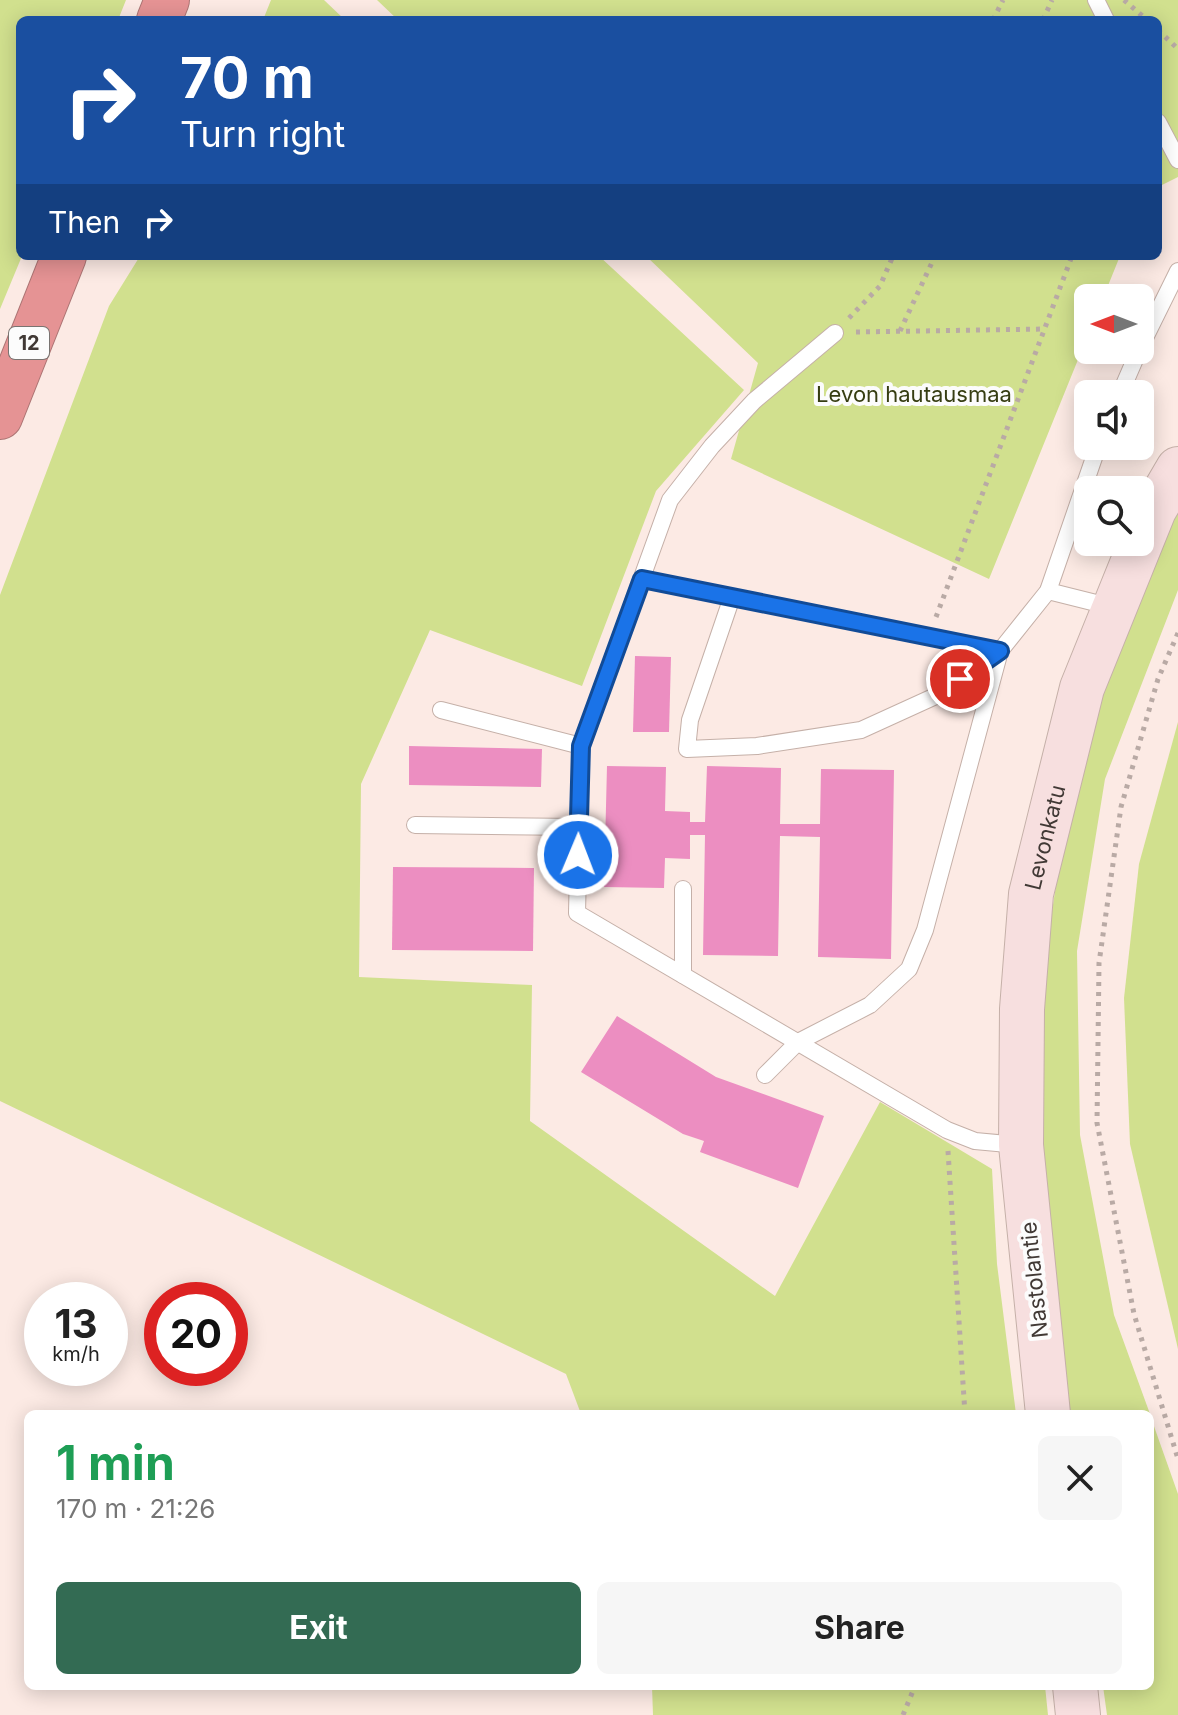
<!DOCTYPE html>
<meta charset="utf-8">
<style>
body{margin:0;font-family:Inter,sans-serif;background:#f6f6f6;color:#222;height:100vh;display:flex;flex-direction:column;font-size:30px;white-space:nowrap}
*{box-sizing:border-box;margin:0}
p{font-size:26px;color:#767676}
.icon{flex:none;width:44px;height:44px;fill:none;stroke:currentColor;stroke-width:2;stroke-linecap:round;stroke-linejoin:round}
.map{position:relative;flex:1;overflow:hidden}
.sheet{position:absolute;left:24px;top:1410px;width:1130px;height:280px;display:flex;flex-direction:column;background:#fff;border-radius:12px;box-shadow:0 4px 20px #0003}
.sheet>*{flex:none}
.banner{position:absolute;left:16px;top:16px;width:1146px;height:244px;border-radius:12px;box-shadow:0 4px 20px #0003;background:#1a4fa0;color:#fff;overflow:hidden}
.needle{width:52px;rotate:270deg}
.controls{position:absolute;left:1074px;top:284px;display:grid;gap:16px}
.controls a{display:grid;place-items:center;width:80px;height:80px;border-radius:12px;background:#fff;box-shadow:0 4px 20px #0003;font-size:40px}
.speed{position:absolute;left:24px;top:1282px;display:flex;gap:16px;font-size:40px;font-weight:700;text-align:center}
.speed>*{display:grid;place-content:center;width:104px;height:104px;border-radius:50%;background:#fff;box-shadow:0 4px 20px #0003;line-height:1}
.speed small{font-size:20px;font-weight:400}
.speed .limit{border:12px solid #d22;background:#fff;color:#111}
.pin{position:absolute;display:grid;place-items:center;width:68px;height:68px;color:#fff;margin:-34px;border:4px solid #fff;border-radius:50%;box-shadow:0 2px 8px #0007}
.me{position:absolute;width:88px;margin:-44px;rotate:1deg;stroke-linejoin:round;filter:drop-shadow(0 0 6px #0008)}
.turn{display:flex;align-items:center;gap:28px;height:168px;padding:0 32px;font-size:36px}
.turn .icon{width:104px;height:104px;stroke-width:2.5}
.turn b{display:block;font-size:56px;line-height:68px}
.then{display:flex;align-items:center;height:76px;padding:0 32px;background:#0003;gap:16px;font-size:30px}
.round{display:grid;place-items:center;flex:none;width:84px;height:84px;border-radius:12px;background:#f6f6f6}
.headline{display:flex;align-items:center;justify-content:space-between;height:136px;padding:0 32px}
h1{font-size:48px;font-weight:700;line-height:60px;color:#1e9e55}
.cta{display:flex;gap:16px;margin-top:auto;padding:16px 32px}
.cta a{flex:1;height:92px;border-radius:12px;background:#336b53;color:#fff;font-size:32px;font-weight:700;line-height:92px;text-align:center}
.cta a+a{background:#f6f6f6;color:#222}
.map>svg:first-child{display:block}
.green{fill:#d1e08e}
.building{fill:#ec8ec1}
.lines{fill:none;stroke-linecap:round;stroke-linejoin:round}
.lane-casing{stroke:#c5b0a8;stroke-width:18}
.secondary-casing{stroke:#c5b0a8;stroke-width:46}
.highway-casing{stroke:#ac7473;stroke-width:46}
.path{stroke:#b9aaa5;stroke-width:5;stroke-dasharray:4 6;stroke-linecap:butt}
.lane{stroke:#fff;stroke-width:16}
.secondary{stroke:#f7dfdf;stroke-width:44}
.highway{stroke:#e59394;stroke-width:44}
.route-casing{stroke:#114b97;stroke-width:20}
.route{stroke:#1a73e8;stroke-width:14}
.labels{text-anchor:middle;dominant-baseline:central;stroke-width:8;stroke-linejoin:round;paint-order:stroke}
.shield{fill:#fcfcfc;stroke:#797471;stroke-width:2}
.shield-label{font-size:20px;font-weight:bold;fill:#413935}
.park-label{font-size:22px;fill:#363d12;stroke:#fcfcfc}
.street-label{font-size:22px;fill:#413935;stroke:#fcfcfc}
</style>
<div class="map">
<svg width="1178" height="1715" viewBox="0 0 1178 1715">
<rect width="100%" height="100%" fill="#fceae4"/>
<!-- green -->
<g class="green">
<polygon points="0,0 126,0 118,20 20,20 22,256 0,309"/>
<polygon points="271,0 324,0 345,20 263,20"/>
<polygon points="377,0 1178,0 1178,177 1158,187 1158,20 398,20"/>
<polygon points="140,256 599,256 744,390 656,491 582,686 430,630 361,784 359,977 532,985 530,1121 775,1296 880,1102 992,1169 997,1264 1016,1414 581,1414 566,1374 0,1101 0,595 109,306"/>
<polygon points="646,256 1120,256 1103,298 1088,298 1088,335 989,579 731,459 758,363"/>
<polygon points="1178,510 1178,590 1105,779 1077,951 1080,1135 1114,1315 1150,1414 1067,1414 1040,1143 1045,956 1071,789 1124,620"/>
<polygon points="1178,722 1178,1349 1130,1144 1124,998 1139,864"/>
<polygon points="1150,1415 1178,1494 1178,1715 1107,1715 1103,1686 1150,1686"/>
<polygon points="652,1686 1045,1686 1048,1715 653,1715"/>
</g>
<!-- building -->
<g class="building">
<polygon points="635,656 671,657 669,732 633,732"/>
<polygon points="409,746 542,749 541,787 409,785"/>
<polygon points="607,766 666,767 665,811 690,812 690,822 705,822 707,766 781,768 780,824 820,824 821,769 894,770 891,959 818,957 820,837 780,836 778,956 703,955 705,835 690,835 690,859 665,858 664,888 604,887"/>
<polygon points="393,867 534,868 533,951 392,950"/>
<polygon points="617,1016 716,1077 824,1116 798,1188 700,1152 704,1141 683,1134 581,1072"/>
</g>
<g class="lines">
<defs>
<g id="lane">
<polyline points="1096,0 1106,20"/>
<polyline points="1158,122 1178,160"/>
<polyline points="835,333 754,401 712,446 670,500 581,746 577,913 947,1130 975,1141 1019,1145"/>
<polyline points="1140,348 1178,271"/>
<polyline points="1120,394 1139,350"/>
<polyline points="642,579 1000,651"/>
<polyline points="1048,591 1112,607"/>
<polyline points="732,597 690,720 687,749 757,746 861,730 940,694 1000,651"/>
<polyline points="441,710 581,746"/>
<polyline points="415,825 578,827"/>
<polyline points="683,975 683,889"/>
<polyline points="765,1075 798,1042 870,1005 909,969 925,930 1000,651 1048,591 1098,446"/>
</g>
<g id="secondary">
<path id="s1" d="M 1048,1414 L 1021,1145 L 1022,1009 L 1031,894 L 1082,688 L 1154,510 L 1178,469"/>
<polyline points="1075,1686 1078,1715"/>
</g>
<g id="highway">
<polyline points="159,20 167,0"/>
<polyline points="0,417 64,256"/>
</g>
</defs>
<!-- lane casing -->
<use href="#lane" class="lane-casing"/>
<!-- secondary casing -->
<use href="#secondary" class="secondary-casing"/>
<!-- highway casing -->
<use href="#highway" class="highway-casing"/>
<!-- path -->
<g class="path">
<polyline points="1124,0 1147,20"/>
<polyline points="993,20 1003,0"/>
<polyline points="1043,20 1052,0"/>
<polyline points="1158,30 1178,49"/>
<polyline points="849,318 880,286 893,256"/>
<polyline points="900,331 935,256"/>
<polyline points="856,332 1044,329"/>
<polyline points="936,617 1072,256"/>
<polyline points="1178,633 1158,679 1121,807 1099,963 1097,1123 1134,1314 1178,1459"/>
<polyline points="948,1151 965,1414"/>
<polyline points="903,1715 915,1686"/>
</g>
<!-- lane -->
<use href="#lane" class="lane"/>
<!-- secondary -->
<use href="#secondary" class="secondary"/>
<!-- highway -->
<use href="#highway" class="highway"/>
</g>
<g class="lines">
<defs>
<polyline id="route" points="578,855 581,746 642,579 1000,651 960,679"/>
</defs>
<!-- route casing -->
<use href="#route" class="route-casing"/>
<!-- route -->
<use href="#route" class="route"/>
</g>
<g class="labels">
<!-- shield labels -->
<rect class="shield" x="9" y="327" width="40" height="32" rx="6"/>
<g class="shield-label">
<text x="29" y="343">12</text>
</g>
<!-- park labels -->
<g class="park-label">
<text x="914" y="394">Levon hautausmaa</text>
</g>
<!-- street labels -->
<g class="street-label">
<text stroke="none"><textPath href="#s1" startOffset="580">Levonkatu</textPath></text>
<text transform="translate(1034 1280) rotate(-96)">Nastolantie</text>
</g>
</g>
</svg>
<div class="controls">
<a><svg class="needle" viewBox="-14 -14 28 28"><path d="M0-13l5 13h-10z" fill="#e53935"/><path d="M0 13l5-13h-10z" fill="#767676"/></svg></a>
<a><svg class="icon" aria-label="sound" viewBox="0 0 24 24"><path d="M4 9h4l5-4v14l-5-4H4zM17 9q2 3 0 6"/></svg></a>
<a><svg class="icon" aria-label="search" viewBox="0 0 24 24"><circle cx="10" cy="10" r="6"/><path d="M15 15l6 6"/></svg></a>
</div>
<div class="speed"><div>13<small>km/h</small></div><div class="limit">20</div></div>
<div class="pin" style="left:960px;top:679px;background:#d93025"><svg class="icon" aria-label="arrive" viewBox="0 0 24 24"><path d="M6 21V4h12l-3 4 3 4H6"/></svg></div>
<svg class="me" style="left:578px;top:855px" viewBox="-20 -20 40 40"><circle r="17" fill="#1a73e8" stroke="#fff" stroke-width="3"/><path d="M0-11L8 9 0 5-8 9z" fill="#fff"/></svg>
<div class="banner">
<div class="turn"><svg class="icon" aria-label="right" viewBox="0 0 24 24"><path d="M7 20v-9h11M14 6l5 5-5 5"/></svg><div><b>70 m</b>Turn right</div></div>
<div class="then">Then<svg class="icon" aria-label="right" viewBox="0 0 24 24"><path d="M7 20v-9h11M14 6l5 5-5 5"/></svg></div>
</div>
<section class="sheet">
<div class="headline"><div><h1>1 min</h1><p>170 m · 21:26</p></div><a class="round"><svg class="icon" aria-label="close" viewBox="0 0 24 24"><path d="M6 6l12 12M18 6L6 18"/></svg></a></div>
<div class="cta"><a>Exit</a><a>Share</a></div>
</section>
</div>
